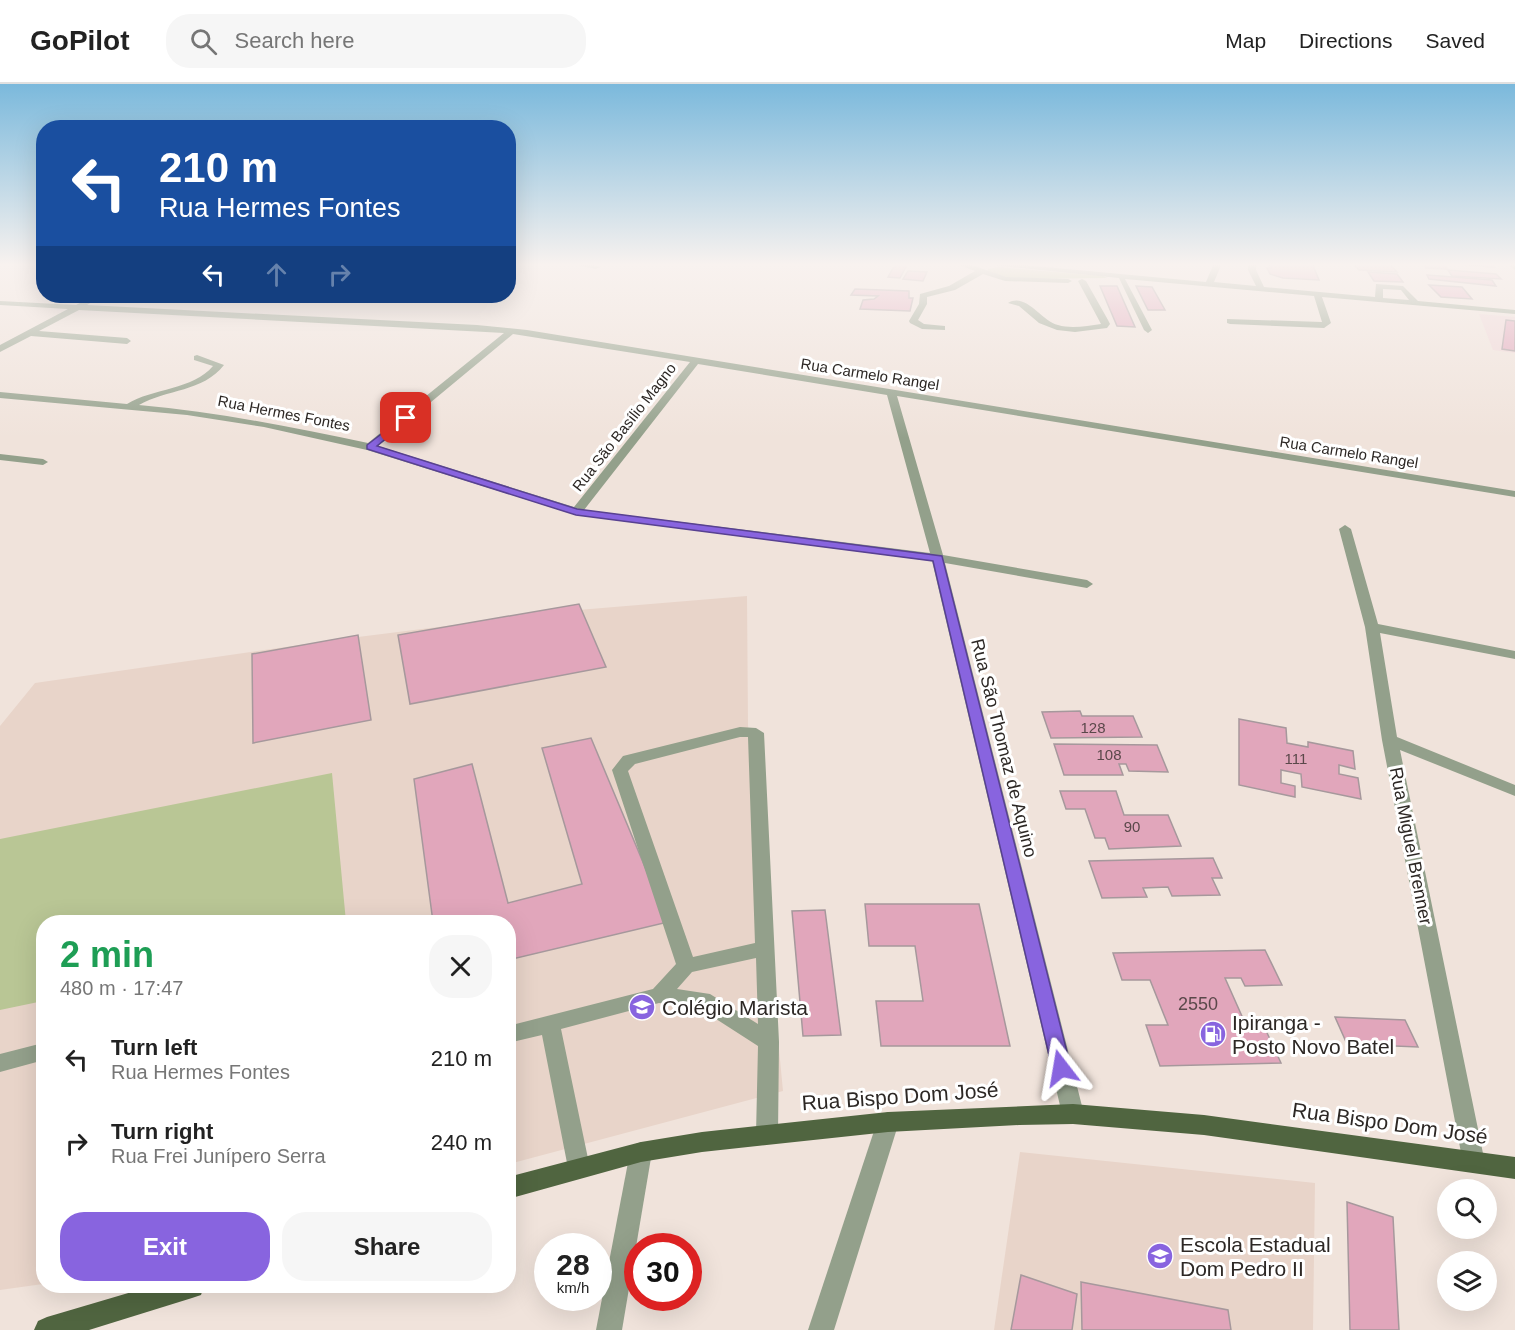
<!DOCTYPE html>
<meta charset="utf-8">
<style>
body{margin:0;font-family:Arial,sans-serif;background:#f6f6f6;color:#222;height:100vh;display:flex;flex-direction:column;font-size:22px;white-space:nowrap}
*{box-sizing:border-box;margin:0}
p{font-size:20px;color:#767676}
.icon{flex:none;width:33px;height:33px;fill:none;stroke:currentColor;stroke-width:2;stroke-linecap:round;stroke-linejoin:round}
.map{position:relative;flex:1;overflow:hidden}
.side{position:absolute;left:36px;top:831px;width:480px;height:378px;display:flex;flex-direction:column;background:#fff;border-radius:24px;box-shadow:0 6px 24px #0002}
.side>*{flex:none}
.top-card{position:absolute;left:36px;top:36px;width:480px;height:183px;border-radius:24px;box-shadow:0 6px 24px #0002;background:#1a4fa0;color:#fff;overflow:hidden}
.fabs{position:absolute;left:1437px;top:1095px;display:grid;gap:12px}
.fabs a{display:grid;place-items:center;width:60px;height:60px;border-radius:50%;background:#fff;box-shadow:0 6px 24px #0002;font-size:30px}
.speed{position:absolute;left:534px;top:1149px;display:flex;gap:12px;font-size:30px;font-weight:700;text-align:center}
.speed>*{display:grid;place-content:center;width:78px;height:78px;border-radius:50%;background:#fff;box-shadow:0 6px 24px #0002;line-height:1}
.speed small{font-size:15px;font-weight:400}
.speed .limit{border:9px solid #d22;background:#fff;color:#111}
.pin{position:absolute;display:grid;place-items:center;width:51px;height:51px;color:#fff;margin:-26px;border-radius:12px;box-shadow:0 3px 9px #0006}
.me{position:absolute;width:66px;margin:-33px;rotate:346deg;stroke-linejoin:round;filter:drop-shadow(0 0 4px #0008)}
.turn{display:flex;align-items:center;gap:21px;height:126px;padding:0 24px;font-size:27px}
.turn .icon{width:78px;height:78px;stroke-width:2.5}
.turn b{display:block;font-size:42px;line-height:51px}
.lanes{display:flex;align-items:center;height:57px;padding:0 24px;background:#0003;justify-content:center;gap:30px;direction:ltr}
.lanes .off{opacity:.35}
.round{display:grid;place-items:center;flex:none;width:63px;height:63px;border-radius:24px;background:#f6f6f6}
.overview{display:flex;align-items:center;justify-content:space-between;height:102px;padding:0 24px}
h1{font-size:36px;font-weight:600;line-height:45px;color:#1e9e55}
.action{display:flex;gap:12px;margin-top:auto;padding:12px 24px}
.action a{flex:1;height:69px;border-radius:24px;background:#8864df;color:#fff;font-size:24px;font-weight:600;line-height:69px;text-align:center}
.action a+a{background:#f6f6f6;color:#222}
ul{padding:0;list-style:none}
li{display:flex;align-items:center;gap:18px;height:84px;padding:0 24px}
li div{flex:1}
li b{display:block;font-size:22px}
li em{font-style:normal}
header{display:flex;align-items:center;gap:36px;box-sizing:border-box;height:84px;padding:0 30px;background:#fff;border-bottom:2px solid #e0e0e0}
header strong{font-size:28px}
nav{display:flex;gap:33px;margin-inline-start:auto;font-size:21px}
.search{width:420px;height:54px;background:#f6f6f6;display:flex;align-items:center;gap:15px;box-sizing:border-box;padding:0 21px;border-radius:24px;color:#767676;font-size:22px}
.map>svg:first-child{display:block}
.built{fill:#e8d4c9}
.medical{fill:#efd5d6}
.green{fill:#b9c695}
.building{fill:#e1a6bb;stroke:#a6989c;stroke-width:1.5}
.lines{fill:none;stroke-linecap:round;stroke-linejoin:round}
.minor{fill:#93a08b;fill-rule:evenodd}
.major{fill:#506540;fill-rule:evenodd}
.route{fill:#8864df;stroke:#584191;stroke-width:1.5}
.labels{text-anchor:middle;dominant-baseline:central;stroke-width:6;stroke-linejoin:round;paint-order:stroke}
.far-street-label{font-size:15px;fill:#2d2825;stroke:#fff}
.number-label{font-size:15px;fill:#5a484a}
.street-label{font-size:18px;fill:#2d2825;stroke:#fff}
.near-number-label{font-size:18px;fill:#5a484a}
.near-poi-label{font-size:21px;fill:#2d2825;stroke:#fff;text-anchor:start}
.near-street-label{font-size:21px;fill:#2d2825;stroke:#fff}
</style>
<header>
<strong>GoPilot</strong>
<div class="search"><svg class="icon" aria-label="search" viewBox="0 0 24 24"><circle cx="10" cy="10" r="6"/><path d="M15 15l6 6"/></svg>Search here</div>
<nav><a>Map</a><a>Directions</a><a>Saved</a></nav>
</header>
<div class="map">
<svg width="1515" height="1246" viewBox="0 0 1515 1246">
<rect width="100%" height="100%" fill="#f0e3db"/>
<!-- built -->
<g class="built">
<polygon points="747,512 748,641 783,1007 509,1080 508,838 44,838 43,1200 0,1206 0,642 35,599 342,555 566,527"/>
<polygon points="1020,1068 1315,1099 1313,1246 994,1246"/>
</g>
<!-- medical -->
<polygon class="medical" points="1479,230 1515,233 1515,269 1493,266"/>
<!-- green -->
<g class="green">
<polygon points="998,183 1103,192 1107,194 1020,195 1007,194 988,187 988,185"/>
<polygon points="332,689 346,838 44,838 43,917 0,926 0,755"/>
</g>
<!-- building -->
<g class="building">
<polygon points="896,179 908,179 900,194 888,193"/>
<polygon points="1312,179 1319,196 1283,194 1270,190 1267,184 1271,184 1269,180 1264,179"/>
<polygon points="1353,179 1389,179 1397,188 1359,186"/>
<polygon points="1423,179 1443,179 1447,185 1426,184"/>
<polygon points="1443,179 1491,179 1494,183"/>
<polygon points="1448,186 1496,190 1501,195 1452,192"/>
<polygon points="908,187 927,188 923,197 903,195"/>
<polygon points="1368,188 1397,190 1403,198 1374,197"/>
<polygon points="1427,191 1492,196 1496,202 1429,195"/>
<polygon points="1429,201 1462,203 1472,215 1441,213"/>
<polygon points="1100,202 1117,202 1135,243 1117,242"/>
<polygon points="1136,202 1152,203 1165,226 1148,226"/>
<polygon points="855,205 909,207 909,214 913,214 910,227 860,225 863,216 874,215 878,212 851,211"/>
<polygon points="1506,236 1515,237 1515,267 1502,265"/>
<polygon points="579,520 606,583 410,620 398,551"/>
<polygon points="358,551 371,636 253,659 252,570"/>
<polygon points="1080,627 1082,632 1133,632 1142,653 1051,654 1042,628"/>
<polygon points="1239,635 1286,644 1287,659 1308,663 1308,658 1353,667 1355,685 1339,681 1339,690 1358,694 1361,715 1302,703 1301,690 1281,686 1281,699 1295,702 1295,713 1239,701"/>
<polygon points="591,654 668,838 508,876 508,838 433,838 414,695 472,680 508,819 582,800 542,664"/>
<polygon points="1054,660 1157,661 1168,688 1129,687 1126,680 1119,680 1123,691 1064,691"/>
<polygon points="1060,707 1116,707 1124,731 1168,731 1181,762 1109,765 1105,754 1095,754 1085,725 1066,725"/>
<polygon points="1213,774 1222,794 1212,794 1220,811 1172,812 1168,803 1143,804 1147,813 1102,814 1089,777"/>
<polygon points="865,820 979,820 1010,962 881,962 876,917 923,917 915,862 869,862"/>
<polygon points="825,826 841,951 803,952 792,827"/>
<polygon points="1265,866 1282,901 1245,902 1241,894 1225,894 1245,939 1262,938 1281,979 1160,982 1146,941 1168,941 1150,896 1122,896 1113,869"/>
<polygon points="1335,933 1405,936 1418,963 1347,960"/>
<polygon points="1347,1118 1393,1133 1399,1246 1350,1246"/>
<polygon points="1021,1191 1077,1210 1072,1246 1011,1246"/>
<polygon points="1081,1198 1228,1226 1231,1246 1082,1246"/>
</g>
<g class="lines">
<!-- minor -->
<g class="minor">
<polygon points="567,179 587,179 600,183 596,185"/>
<polygon points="954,179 966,179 1006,193 1068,195 1072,197 1068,199 1005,197 983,190 955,206 927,213 927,220 918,236 924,240 945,242 945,246 922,245 910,239 909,237 919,220 920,210 949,202 975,187"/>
<path d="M 972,179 L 1004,179 L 1206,198 L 1214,179 L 1222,179 L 1214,198 L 1256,202 L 1248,186 L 1248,179 L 1256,179 L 1256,186 L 1264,203 L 1375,213 L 1376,200 L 1403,202 L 1418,217 L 1515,226 L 1515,230 L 1322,213 L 1331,239 L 1324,244 L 1230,240 L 1227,239 L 1227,235 L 1322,238 L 1314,212 L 1125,195 L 1152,246 L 1148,249 L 1144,246 L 1119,194 ZM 1383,205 L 1401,206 L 1409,216 L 1383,214 Z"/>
<polygon points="1507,179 1515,179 1515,186"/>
<path d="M 1082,195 L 1086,197 L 1108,236 L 1110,240 L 1107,244 L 1075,248 L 1057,246 L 1039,239 L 1019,222 L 1008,219 C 1026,208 1041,237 1058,241 C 1071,245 1087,242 1101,240 L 1078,197 Z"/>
<path d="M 93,212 L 102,212 L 87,221 L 477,241 L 527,246 L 1515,407 L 1515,413 L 897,312 L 943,471 L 1087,496 L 1093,500 L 1087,504 L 945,479 L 1084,1030 L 1081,1037 L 1073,1040 L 1065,1037 L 1062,1030 L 932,477 L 576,431 L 367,366 L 264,343 L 187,331 L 0,314 L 0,308 L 127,320 C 153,304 193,306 213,282 L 194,276 L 194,272 L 197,271 L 224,281 C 203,308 167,305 139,321 C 217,328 292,343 368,359 L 504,249 L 79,226 L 39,247 L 127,254 L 131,257 L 127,260 L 31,252 L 0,268 L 0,261 L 68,225 L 0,221 L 0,217 L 76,221 ZM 513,250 L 690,278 L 574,423 L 378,362 ZM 698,280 L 887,311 L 930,469 L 584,426 Z"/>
<polygon points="0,370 43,375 48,378 43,381 0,376"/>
<polygon points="1345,441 1351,445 1378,540 1515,567 1515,575 1380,549 1397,653 1515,701 1515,712 1400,666 1485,1079 1482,1086 1474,1089 1466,1086 1463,1079 1382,656 1365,543 1339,445"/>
<path d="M 740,643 L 756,644 L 764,649 L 779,958 L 778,1050 L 775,1057 L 767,1060 L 759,1057 L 756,1050 L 758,962 L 699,924 L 659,919 L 561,945 L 590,1084 L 587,1091 L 579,1095 L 571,1091 L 568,1084 L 542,951 L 508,959 L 508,942 L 653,905 L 676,880 L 612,686 L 623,672 ZM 740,653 L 748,653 L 755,859 L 693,873 L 628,687 L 635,680 ZM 756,874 L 758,940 L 710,910 L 677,905 L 692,888 Z"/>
<polygon points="39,960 44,962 44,976 0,988 0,970"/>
<polygon points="888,1028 896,1031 899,1038 834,1246 808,1246 877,1038 880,1031"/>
<polygon points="641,1058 649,1061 652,1068 622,1246 596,1246 630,1068 633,1061"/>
</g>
<!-- major -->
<g class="major">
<polygon points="1073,1020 1204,1031 1515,1073 1515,1095 1204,1051 1073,1040 1019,1041 888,1048 702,1068 641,1078 508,1115 508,1093 641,1058 702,1048 888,1028"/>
<polygon points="152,1202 204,1202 201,1211 192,1214 89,1246 34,1246 38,1237 47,1233"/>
</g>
</g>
<!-- sky -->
<linearGradient id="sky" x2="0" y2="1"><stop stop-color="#7bb9dc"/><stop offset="0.51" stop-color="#f8f2ef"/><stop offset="1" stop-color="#f8f2ef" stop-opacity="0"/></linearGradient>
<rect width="1515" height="354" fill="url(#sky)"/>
<!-- route -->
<polygon class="route" points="406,331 410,334 409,336 377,362 577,425 942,472 1071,984 1068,990 1061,992 1055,990 1052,984 933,477 576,431 367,365 367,361"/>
<!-- icons -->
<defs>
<symbol id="school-disc" viewBox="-11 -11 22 22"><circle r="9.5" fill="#8864df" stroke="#fff"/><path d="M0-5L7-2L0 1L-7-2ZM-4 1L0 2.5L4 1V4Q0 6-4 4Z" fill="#fff"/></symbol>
<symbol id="fuel-disc" viewBox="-11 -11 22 22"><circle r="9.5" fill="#8864df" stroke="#fff"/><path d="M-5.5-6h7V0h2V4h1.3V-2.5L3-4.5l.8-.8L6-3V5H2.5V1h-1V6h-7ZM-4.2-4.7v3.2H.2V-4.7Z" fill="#fff"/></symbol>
</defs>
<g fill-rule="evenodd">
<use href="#school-disc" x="627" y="908" width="30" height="30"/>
<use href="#fuel-disc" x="1198" y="935" width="30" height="30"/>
<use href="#school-disc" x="1145" y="1157" width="30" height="30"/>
</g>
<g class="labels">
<!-- far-street labels -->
<g class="far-street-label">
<text transform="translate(870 290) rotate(9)">Rua Carmelo Rangel</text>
<text transform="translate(284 329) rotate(11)">Rua Hermes Fontes</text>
<text transform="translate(624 343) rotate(-52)">Rua São Basílio Magno</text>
<text transform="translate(1349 368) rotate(9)">Rua Carmelo Rangel</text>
</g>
<!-- number labels -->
<g class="number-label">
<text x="1093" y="643">128</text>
<text x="1109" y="670">108</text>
<text x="1296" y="674">111</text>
<text x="1132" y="742">90</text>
</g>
<!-- street labels -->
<g class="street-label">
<text transform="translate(1004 664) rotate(76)">Rua São Thomaz de Aquino</text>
<text transform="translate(1411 762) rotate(79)">Rua Miguel Brenner</text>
</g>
<!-- near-number labels -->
<g class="near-number-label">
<text x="1198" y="920">2550</text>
</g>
<!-- near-poi labels -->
<g class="near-poi-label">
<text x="662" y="923">Colégio Marista</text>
<text x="1232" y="938">Ipiranga -<tspan x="1232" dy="24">Posto Novo Batel</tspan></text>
<text x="1180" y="1160">Escola Estadual<tspan x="1180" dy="24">Dom Pedro II</tspan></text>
</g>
<!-- near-street labels -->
<g class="near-street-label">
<text transform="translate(900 1012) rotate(-4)">Rua Bispo Dom José</text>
<text transform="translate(1390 1039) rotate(8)">Rua Bispo Dom José</text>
</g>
</g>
</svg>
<div class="fabs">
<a><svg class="icon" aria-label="search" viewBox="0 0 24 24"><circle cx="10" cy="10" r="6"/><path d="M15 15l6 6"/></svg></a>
<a><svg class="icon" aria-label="layers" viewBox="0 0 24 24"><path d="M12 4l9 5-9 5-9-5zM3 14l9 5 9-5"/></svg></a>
</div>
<div class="speed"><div>28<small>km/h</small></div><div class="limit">30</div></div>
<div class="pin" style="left:406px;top:334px;background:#d93025"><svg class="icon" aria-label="arrive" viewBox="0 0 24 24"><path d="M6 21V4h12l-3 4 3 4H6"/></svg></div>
<svg class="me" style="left:1061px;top:984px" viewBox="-20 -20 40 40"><path d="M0-17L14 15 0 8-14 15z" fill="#8864df" stroke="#fff" stroke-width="4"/></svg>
<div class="top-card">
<div class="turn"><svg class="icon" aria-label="left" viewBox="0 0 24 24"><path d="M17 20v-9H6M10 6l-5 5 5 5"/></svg><div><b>210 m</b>Rua Hermes Fontes</div></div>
<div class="lanes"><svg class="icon" aria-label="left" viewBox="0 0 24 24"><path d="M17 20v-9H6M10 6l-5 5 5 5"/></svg><svg class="icon off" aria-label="ahead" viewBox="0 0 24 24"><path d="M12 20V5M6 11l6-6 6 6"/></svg><svg class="icon off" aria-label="right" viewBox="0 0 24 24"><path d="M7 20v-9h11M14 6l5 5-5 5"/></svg></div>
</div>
<section class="side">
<div class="overview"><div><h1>2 min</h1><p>480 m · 17:47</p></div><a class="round"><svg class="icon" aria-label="close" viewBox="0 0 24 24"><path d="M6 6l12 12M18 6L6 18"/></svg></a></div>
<ul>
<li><svg class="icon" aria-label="left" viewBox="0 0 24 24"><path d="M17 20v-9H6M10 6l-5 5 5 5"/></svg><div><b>Turn left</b><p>Rua Hermes Fontes</p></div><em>210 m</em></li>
<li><svg class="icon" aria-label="right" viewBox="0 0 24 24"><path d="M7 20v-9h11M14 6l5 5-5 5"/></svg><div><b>Turn right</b><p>Rua Frei Junípero Serra</p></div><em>240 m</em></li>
</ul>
<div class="action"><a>Exit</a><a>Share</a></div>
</section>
</div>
